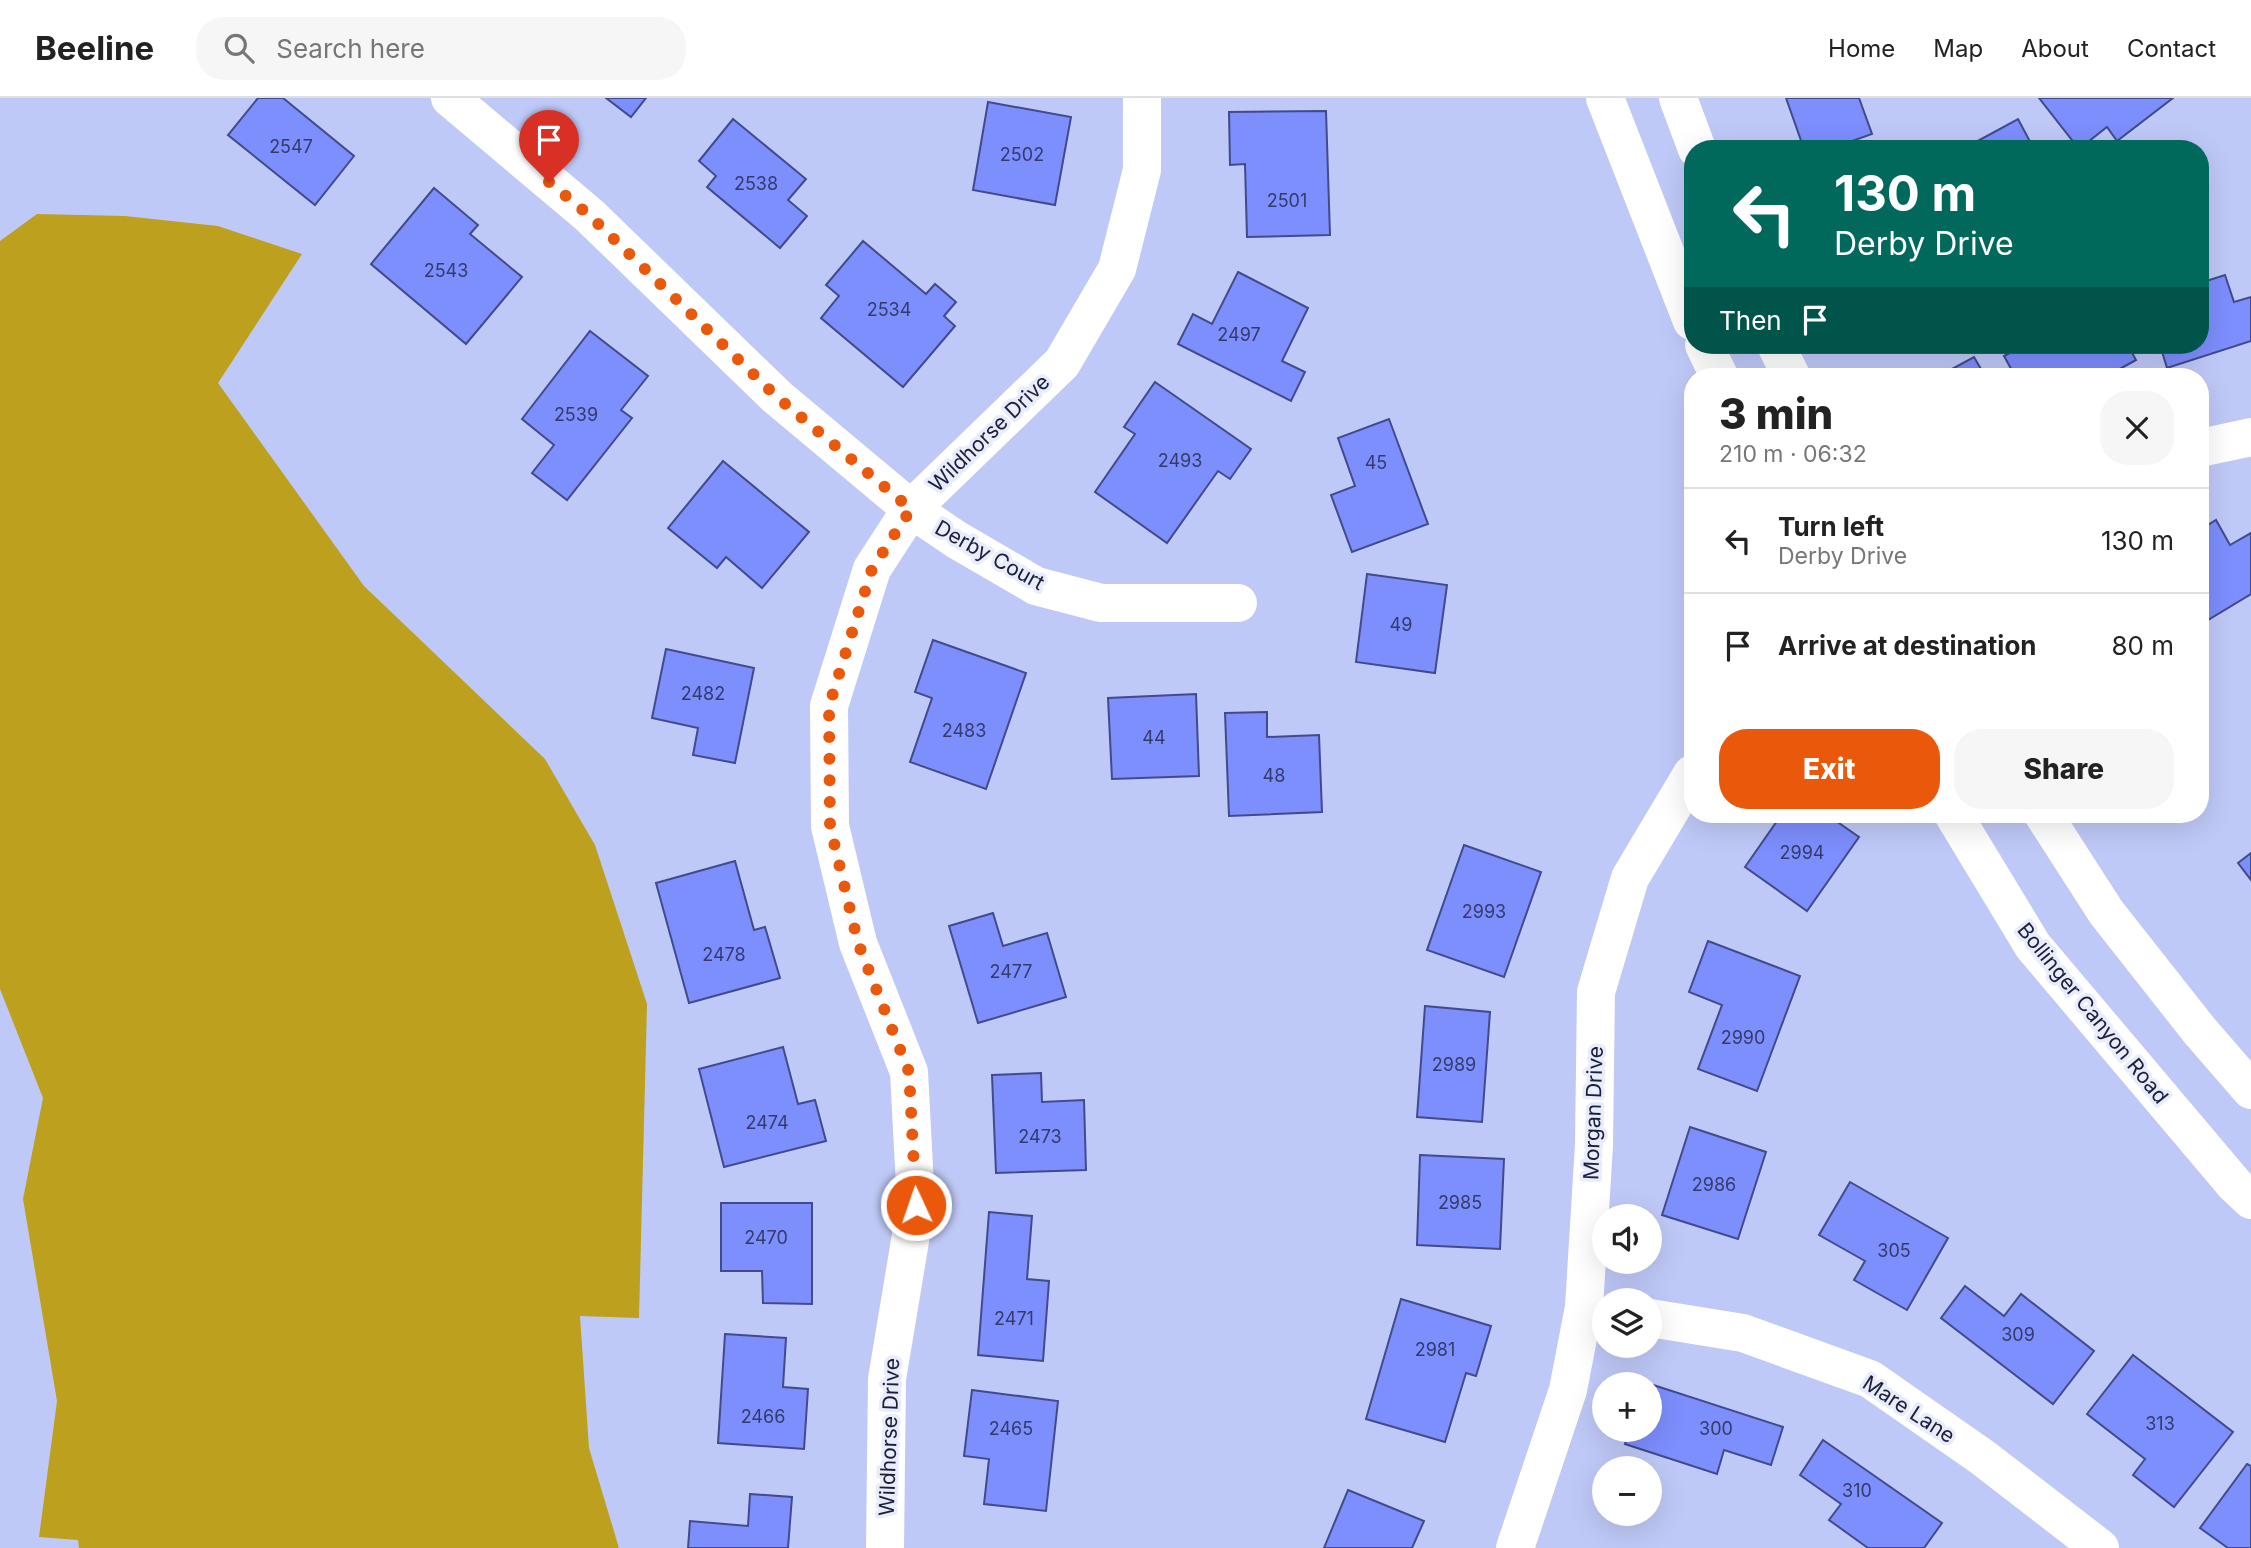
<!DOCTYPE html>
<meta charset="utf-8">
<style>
body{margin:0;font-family:Inter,sans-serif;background:#f6f6f6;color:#222;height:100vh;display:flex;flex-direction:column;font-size:26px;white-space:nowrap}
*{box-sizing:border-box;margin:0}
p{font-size:23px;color:#767676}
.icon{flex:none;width:38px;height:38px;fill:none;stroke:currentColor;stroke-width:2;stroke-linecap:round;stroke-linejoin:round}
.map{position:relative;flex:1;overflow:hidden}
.drawer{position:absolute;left:1684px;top:270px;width:525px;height:455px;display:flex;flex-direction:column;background:#fff;border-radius:28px;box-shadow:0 7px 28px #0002}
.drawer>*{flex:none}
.guide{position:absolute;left:1684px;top:42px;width:525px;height:214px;border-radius:28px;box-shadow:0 7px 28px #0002;background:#00695c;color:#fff;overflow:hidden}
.tools{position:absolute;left:1592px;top:1106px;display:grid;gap:14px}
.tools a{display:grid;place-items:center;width:70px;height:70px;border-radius:50%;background:#fff;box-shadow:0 7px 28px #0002;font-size:35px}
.pin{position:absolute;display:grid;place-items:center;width:60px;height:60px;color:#fff;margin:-72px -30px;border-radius:50% 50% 50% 0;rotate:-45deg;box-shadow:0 0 7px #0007}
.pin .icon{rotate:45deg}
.me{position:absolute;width:77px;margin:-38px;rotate:357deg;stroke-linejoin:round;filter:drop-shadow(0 0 5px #0008)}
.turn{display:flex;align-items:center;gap:24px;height:147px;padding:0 35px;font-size:32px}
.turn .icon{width:91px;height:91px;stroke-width:2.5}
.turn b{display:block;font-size:49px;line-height:60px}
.then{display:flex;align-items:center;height:66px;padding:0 35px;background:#0003;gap:14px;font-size:26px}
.round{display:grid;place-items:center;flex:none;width:74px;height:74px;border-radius:28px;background:#f6f6f6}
.headline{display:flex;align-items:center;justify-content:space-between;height:119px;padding:0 35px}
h1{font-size:42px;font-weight:800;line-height:52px}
.button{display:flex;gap:14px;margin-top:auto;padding:14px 35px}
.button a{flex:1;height:80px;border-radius:28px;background:#ea580c;color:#fff;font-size:28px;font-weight:800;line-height:80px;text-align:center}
.button a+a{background:#f6f6f6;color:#222}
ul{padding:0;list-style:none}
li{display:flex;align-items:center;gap:21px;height:105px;padding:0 35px;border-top:2px solid #e0e0e0}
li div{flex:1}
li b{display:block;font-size:26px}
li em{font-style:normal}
header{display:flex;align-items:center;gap:42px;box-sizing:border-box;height:98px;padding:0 35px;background:#fff;border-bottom:2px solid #e0e0e0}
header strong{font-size:33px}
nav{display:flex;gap:38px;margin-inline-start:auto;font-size:24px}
.search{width:490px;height:63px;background:#f6f6f6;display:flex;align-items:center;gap:18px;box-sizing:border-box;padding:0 24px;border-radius:28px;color:#767676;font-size:26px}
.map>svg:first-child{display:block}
.green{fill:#bda01e}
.building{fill:#7d8efd;stroke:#414b8c;stroke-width:2}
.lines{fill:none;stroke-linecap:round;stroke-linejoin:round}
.minor{stroke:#fff;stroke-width:38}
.major{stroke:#fff;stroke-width:38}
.route{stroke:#ea580c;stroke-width:12;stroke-dasharray:0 21.6}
.labels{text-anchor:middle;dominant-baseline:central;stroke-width:7;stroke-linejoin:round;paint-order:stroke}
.number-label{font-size:18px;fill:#343b6c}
.street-label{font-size:21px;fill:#1b1f3c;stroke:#e8ecfb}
</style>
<header>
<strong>Beeline</strong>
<div class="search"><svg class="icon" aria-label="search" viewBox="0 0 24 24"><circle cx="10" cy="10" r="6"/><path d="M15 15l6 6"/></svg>Search here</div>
<nav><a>Home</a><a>Map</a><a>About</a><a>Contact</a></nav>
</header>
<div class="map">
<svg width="2251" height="1450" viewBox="0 0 2251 1450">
<rect width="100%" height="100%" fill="#bfc9f7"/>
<!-- green -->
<polygon class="green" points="37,116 125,118 218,128 302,156 218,285 364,488 545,661 595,747 647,906 639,1220 580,1218 589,1350 619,1450 79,1450 78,1442 39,1439 57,1303 23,1101 43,1000 0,891 0,143"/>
<!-- building -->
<g class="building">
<polygon points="258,0 283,0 354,58 315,107 228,37"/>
<polygon points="606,0 646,0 631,19"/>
<polygon points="1786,0 1859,0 1872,36 1830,51 1804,51"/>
<polygon points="2039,0 2173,0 2117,43 2107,29 2079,51"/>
<polygon points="988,4 1071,19 1055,107 973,92"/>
<polygon points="1326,13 1330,137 1247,139 1245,66 1230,67 1229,14"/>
<polygon points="733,21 806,81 788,102 807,118 780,150 707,89 716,78 699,63"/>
<polygon points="2018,21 2034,51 1963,51"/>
<polygon points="434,90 478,127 470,136 522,179 466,246 371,166"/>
<polygon points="863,143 926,196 935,186 956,204 944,218 955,228 903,289 821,220 839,198 826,187"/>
<polygon points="1238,174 1308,210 1282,263 1305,274 1291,303 1178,246 1193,216 1212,226"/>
<polygon points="2225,177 2234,204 2251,199 2251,243 2167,270 2160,247 2200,247 2200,185"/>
<polygon points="590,233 648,278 621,312 632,320 567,402 532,375 554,347 522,321"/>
<polygon points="2025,247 2128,247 2136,262 2107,278 2015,278 2004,258"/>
<polygon points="1974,259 1985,278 1939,278"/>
<polygon points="1155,284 1251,351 1230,381 1218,373 1167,445 1095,394 1135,336 1124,329"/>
<polygon points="1389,321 1428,426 1352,454 1331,397 1355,388 1338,340"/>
<polygon points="723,363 809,434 762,490 726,459 717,470 668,430"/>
<polygon points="2216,422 2230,447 2251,435 2251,496 2203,525 2200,518 2200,432"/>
<polygon points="1367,476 1447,487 1435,575 1356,564"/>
<polygon points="933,542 1026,575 986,691 910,664 932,600 915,594"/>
<polygon points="666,551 754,570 735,665 693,657 698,630 652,620"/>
<polygon points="1196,596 1199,678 1112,681 1108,600"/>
<polygon points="1267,614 1267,639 1319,637 1322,714 1229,718 1225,615"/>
<polygon points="1782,716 1826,716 1859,739 1807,813 1745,769"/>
<polygon points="1464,747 1541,774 1504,879 1427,852"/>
<polygon points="2251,755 2251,782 2238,765"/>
<polygon points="735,763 754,832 765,829 780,880 689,905 656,785"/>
<polygon points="993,815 1003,848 1047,835 1066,899 978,925 949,828"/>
<polygon points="1708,843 1800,878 1757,993 1698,971 1722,907 1689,894"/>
<polygon points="1425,908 1490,914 1482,1024 1417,1019"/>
<polygon points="783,949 798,1006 815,1002 826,1043 724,1069 699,971"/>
<polygon points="1041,975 1042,1004 1084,1002 1086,1072 996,1075 992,977"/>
<polygon points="1690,1029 1766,1054 1738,1141 1662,1117"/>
<polygon points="1420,1057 1504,1061 1500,1151 1417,1147"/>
<polygon points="1850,1084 1948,1140 1907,1212 1854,1182 1865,1163 1819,1137"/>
<polygon points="721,1105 812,1105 812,1206 763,1205 762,1173 721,1173"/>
<polygon points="989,1114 1032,1118 1027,1181 1049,1183 1043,1263 978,1257"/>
<polygon points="1965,1188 2004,1218 2021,1196 2094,1253 2053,1306 1941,1220"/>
<polygon points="1401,1201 1491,1228 1476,1278 1466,1275 1445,1344 1366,1321"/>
<polygon points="725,1236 786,1240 783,1289 808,1291 804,1351 718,1345"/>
<polygon points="2133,1257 2233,1334 2174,1409 2133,1377 2145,1361 2087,1316"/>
<polygon points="1644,1284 1783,1329 1771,1367 1724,1352 1717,1376 1625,1346 1629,1332 1650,1332 1650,1286 1644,1286"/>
<polygon points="972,1292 1058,1303 1046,1413 984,1406 989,1361 964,1358"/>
<polygon points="1823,1342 1942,1425 1924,1450 1868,1450 1829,1422 1841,1406 1800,1377"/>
<polygon points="2247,1366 2251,1368 2251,1450 2228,1450 2200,1430"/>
<polygon points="1348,1392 1424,1423 1412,1450 1324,1450"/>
<polygon points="750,1396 792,1399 788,1450 688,1450 690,1423 748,1428"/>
</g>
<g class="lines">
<!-- minor -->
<g class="minor">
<polyline points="450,0 589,117 777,299 911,411 957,442 1036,488 1101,505 1238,505"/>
<polyline points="2200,350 2251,339"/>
<polyline points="1650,1220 1743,1235 1870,1281 1982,1359 2100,1450"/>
<polyline points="885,1450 887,1281 916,1107 909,974 858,845 830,728 829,608 872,471 911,411 1062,265 1117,171 1142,72 1142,0"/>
<polyline points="1515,1450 1568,1292 1584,1209 1594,1047 1596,894 1630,780 1692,676"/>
</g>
<!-- major -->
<g class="major">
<polyline points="1605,0 1692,223"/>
<polyline points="1678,0 1697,51"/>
<polyline points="1704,247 1719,278"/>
<polyline points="1776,247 1791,278"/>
<polyline points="1953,716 2033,848 2235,1087 2251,1102"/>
<polyline points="2043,716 2106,814 2199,932 2251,992"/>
</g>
</g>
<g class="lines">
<!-- route -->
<polyline class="route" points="549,84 589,117 777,299 911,411 872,471 829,608 830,728 858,845 909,974 916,1107"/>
</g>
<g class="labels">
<!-- number labels -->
<g class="number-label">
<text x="291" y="48">2547</text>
<text x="1022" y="56">2502</text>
<text x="756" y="85">2538</text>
<text x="1287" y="102">2501</text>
<text x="446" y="172">2543</text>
<text x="889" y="211">2534</text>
<text x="1239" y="236">2497</text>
<text x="576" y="316">2539</text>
<text x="1180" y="362">2493</text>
<text x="1376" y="364">45</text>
<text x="1401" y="526">49</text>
<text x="703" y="595">2482</text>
<text x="964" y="632">2483</text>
<text x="1154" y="639">44</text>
<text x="1274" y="677">48</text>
<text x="1802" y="754">2994</text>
<text x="1484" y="813">2993</text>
<text x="724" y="856">2478</text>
<text x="1011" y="873">2477</text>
<text x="1743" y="939">2990</text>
<text x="1454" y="966">2989</text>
<text x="767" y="1024">2474</text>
<text x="1040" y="1038">2473</text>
<text x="1714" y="1086">2986</text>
<text x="1460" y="1104">2985</text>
<text x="766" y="1139">2470</text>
<text x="1894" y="1152">305</text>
<text x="1014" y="1220">2471</text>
<text x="2018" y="1236">309</text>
<text x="1435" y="1251">2981</text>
<text x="763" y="1318">2466</text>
<text x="2160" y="1325">313</text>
<text x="1011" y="1330">2465</text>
<text x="1716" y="1330">300</text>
<text x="1857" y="1392">310</text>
</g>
<!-- street labels -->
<g class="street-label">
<text transform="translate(989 335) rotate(-44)">Wildhorse Drive</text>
<text transform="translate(990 457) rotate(29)">Derby Court</text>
<text transform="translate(2093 915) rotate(51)">Bollinger Canyon Road</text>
<text transform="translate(1593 1015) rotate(-88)">Morgan Drive</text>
<text transform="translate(1909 1311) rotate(33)">Mare Lane</text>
<text transform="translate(889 1339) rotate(-88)">Wildhorse Drive</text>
</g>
</g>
</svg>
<div class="tools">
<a><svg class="icon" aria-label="sound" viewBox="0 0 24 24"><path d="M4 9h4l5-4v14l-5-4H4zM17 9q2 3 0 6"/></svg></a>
<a><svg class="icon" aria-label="layers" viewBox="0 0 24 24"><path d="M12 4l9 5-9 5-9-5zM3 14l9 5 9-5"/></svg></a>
<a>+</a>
<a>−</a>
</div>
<div class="pin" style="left:549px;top:84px;background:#d93025"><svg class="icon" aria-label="arrive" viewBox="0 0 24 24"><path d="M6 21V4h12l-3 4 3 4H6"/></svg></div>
<svg class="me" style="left:916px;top:1107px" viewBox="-20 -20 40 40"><circle r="17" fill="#ea580c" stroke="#fff" stroke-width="3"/><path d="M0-11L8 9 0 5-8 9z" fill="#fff"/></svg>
<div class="guide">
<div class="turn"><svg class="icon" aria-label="left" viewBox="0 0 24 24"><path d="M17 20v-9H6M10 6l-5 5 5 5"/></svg><div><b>130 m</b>Derby Drive</div></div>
<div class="then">Then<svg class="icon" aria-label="arrive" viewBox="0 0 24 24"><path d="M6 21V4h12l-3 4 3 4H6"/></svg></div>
</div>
<section class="drawer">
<div class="headline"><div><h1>3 min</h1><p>210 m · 06:32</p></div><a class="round"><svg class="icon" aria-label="close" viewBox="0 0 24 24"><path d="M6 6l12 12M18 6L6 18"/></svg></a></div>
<ul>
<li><svg class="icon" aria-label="left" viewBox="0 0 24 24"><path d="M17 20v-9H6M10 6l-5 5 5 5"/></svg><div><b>Turn left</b><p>Derby Drive</p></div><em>130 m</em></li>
<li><svg class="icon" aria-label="arrive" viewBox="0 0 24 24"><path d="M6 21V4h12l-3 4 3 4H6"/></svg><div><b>Arrive at destination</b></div><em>80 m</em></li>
</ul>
<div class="button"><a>Exit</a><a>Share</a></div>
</section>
</div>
